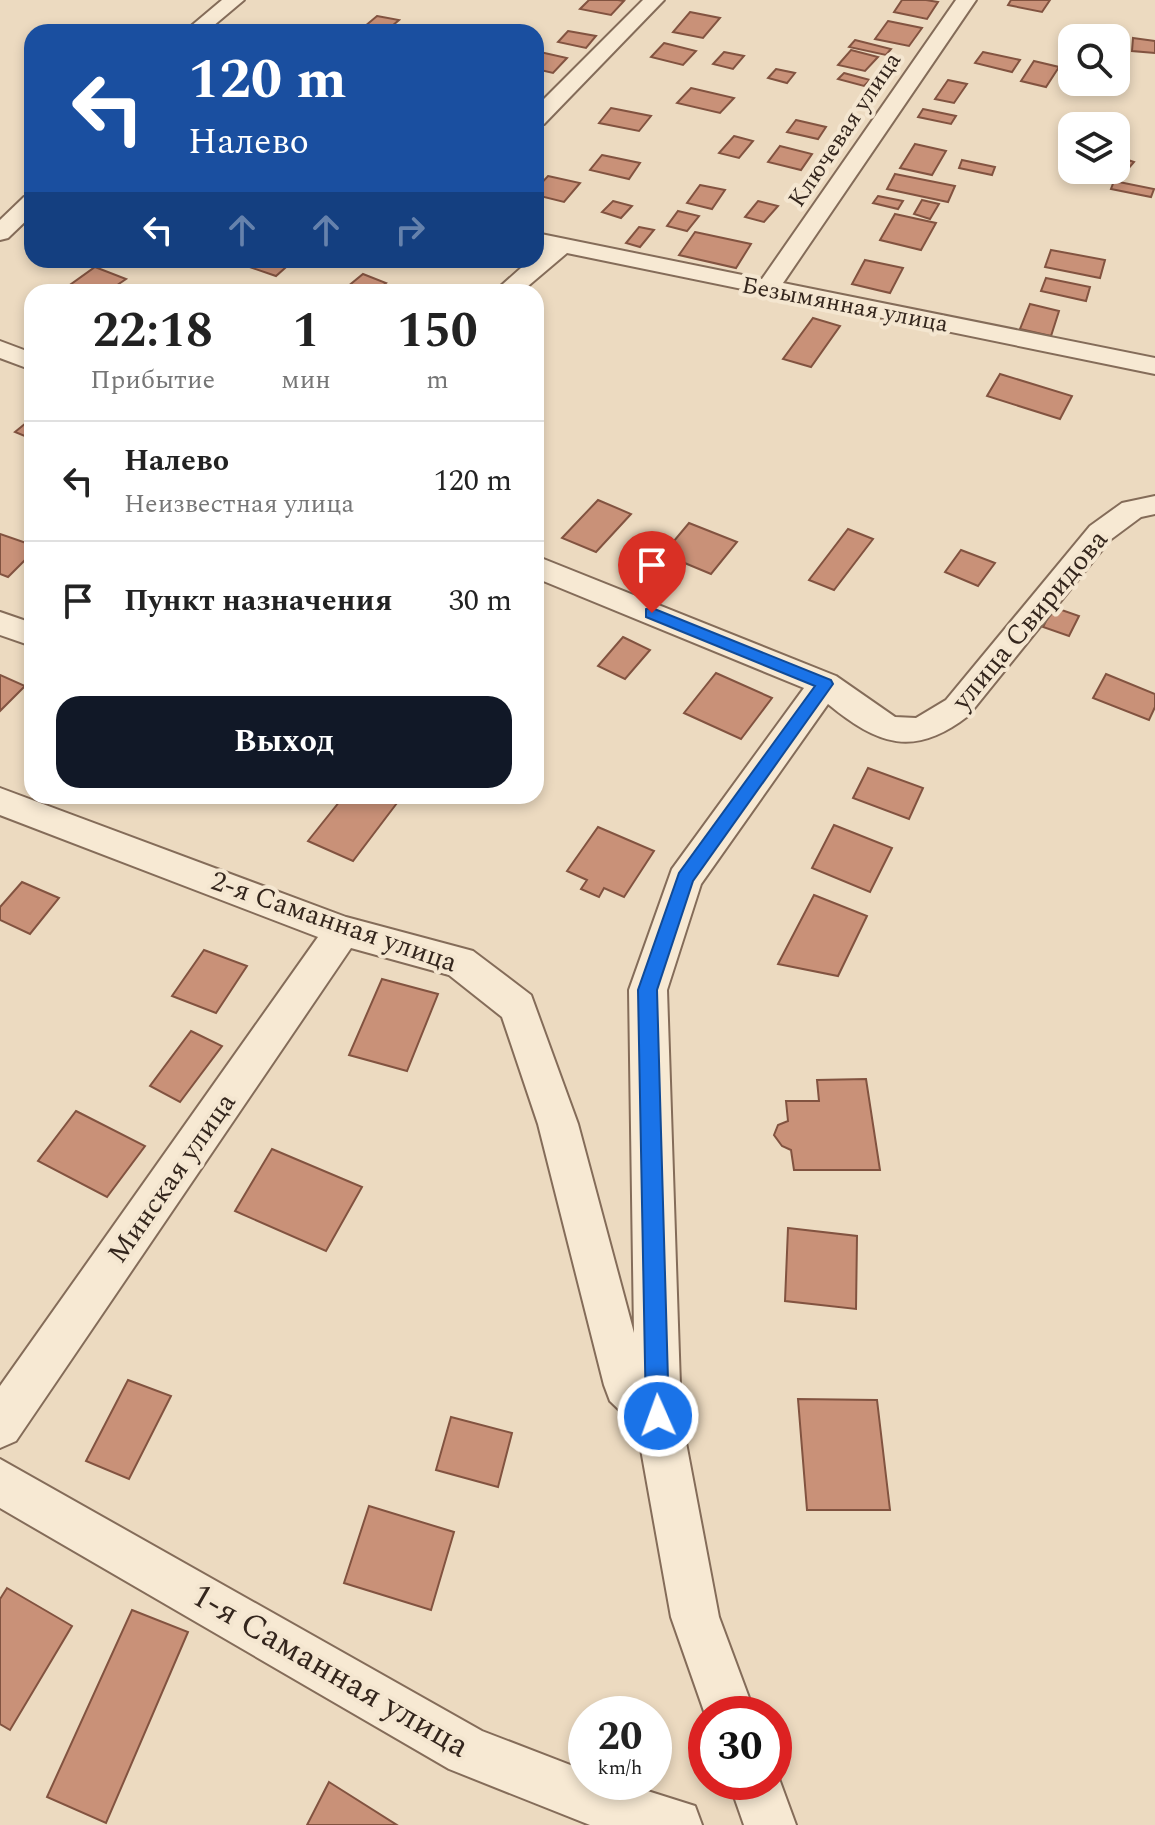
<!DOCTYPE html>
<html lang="ru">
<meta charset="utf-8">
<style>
body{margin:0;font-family:Spectral,serif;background:#f6f6f6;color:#222;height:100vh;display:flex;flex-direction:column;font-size:30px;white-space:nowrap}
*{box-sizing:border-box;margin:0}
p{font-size:26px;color:#767676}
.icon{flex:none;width:44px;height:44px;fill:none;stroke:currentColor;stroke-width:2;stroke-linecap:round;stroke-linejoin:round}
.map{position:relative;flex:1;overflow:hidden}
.drawer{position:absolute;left:24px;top:284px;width:520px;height:520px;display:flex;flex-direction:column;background:#fff;border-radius:24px;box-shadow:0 4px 12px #0003}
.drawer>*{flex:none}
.top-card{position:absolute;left:24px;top:24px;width:520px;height:244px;border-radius:24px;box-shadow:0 4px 12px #0003;background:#1a4fa0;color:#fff;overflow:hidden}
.buttons{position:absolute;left:1058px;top:24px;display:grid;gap:16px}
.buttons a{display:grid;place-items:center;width:72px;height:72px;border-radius:16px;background:#fff;box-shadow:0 4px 12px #0003;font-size:40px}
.speed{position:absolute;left:568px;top:1696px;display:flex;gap:16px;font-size:40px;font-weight:700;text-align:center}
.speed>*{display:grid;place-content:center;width:104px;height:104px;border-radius:50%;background:#fff;box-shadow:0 4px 12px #0003;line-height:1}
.speed small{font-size:20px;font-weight:400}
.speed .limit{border:12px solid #d22;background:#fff;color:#111}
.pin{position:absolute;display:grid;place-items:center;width:68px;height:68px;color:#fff;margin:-82px -34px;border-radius:50% 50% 50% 0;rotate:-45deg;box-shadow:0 0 8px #0007}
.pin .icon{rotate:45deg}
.me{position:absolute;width:88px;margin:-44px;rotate:358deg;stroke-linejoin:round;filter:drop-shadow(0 0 6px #0008)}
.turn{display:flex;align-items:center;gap:28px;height:168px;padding:0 32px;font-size:36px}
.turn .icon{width:104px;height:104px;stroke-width:2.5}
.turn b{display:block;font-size:56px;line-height:68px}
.lanes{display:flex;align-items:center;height:76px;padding:0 32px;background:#0003;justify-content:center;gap:40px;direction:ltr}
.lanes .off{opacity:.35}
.eta{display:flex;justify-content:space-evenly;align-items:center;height:136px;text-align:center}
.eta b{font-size:48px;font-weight:700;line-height:56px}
.action{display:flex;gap:16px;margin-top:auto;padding:16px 32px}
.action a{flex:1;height:92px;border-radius:24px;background:#111827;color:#fff;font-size:32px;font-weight:700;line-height:92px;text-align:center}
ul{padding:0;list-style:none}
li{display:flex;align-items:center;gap:24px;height:120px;padding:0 32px;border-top:2px solid #e0e0e0}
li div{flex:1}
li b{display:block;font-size:30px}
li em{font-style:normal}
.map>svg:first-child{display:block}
.building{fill:#c99178;stroke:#825340;stroke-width:2}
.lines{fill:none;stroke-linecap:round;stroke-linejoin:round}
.street-casing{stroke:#846c59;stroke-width:4}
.street{fill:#f7e9d3;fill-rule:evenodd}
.route{fill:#1a73e8;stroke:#114b97;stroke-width:2}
.labels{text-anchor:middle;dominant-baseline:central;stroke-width:8;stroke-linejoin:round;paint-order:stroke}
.far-street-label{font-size:24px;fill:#34261d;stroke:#f4e6d0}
.street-label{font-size:28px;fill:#34261d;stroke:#f4e6d0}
.near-street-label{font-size:34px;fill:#34261d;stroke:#f4e6d0}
</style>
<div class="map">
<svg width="1155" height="1825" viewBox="0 0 1155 1825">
<rect width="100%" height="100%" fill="#ecdac0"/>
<!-- building -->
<g class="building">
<polygon points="589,0 618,0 624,1 611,15 580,9"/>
<polygon points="902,0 926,0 938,2 927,19 894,12"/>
<polygon points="1011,0 1050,0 1042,12 1008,5"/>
<polygon points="690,12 720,18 703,38 673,32"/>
<polygon points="377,16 399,20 385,32 358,32"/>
<polygon points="888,21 922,28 909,46 875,39"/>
<polygon points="1070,28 1083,31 1079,38 1072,38 1072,47 1060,45"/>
<polygon points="568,31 596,36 586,48 558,42"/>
<polygon points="1133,38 1155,41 1155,53 1132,51"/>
<polygon points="855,40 891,49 886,55 849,47"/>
<polygon points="664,43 696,51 683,65 651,57"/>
<polygon points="851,50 878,57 865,71 838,65"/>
<polygon points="540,52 567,58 553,73 536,69 536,57"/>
<polygon points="724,52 744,56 733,69 713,64"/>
<polygon points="983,52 1020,60 1012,72 975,63"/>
<polygon points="1034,61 1059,67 1046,87 1021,81"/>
<polygon points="776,69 795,73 787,83 768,78"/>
<polygon points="844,73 870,80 864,86 838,79"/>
<polygon points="948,80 967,84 954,103 935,99"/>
<polygon points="691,88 734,98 720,113 677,103"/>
<polygon points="611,108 651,116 639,131 599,123"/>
<polygon points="923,109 956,116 951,124 918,117"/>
<polygon points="796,120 826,127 818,139 787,132"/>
<polygon points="734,136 753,141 739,158 719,153"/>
<polygon points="915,144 946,151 932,175 900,168"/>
<polygon points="780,146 812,154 801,170 768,162"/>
<polygon points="602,155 640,163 629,179 590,170"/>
<polygon points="1116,156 1134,162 1116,183 1078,175 1080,170 1116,170"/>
<polygon points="962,160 995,167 992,175 959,168"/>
<polygon points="895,174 955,186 948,202 887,189"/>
<polygon points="548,176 580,183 564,202 536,195 536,189"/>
<polygon points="1114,181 1154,189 1151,197 1111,189"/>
<polygon points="700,185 725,190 712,209 687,203"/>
<polygon points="878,196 903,201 898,209 873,203"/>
<polygon points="922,200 939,204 930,219 914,214"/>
<polygon points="613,201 632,206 621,218 602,212"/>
<polygon points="758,201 778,206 764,222 745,217"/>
<polygon points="678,211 699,216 687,231 667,226"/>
<polygon points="895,214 936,223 921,250 880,240"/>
<polygon points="639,227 654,230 640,247 626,243"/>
<polygon points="695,232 751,244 736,268 679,255"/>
<polygon points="1051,250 1105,260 1100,278 1045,267"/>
<polygon points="229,260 294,260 276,276"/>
<polygon points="865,260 903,268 890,293 852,284"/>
<polygon points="95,267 126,279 107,292 80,292 67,287"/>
<polygon points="363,274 386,283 375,292 341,292"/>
<polygon points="1046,278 1090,287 1086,301 1041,291"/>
<polygon points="1030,304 1059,311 1051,336 1020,329"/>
<polygon points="813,318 840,326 811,367 783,359"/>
<polygon points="1000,374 1072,396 1060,419 987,396"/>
<polygon points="32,418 32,439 15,432"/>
<polygon points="598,500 631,514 596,552 562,538"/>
<polygon points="689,523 737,542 711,574 663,554"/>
<polygon points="848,529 873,539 834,590 809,580"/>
<polygon points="0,534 32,545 32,553 8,577 0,574"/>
<polygon points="961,550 995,563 978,586 945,572"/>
<polygon points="1053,607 1079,616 1069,636 1043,627"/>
<polygon points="623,637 650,650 625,679 598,666"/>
<polygon points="716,673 772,698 741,739 684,713"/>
<polygon points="1106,674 1155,694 1155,707 1149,720 1093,698"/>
<polygon points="0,675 25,686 0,711"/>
<polygon points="868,768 923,788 909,819 853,798"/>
<polygon points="344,796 380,796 397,803 353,861 308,841"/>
<polygon points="834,825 892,848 870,892 812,868"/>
<polygon points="598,827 654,851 624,897 604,888 599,897 581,889 587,880 567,871"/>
<polygon points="22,882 59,898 30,934 0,920 0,907"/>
<polygon points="814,895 867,916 838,976 778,964"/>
<polygon points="204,950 247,966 216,1013 172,996"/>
<polygon points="382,979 438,994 407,1071 349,1055"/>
<polygon points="191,1031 222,1046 180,1102 150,1086"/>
<polygon points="866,1079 880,1170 794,1170 791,1150 782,1146 774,1135 778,1125 788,1121 786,1101 819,1101 817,1080"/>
<polygon points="76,1111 145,1146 107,1197 38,1161"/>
<polygon points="272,1149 362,1187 326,1251 235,1211"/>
<polygon points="788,1228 857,1236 856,1309 785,1301"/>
<polygon points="128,1380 171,1396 129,1479 86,1461"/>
<polygon points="798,1399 877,1400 890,1510 807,1510"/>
<polygon points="451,1417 512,1433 498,1487 436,1470"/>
<polygon points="369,1506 454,1532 431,1610 344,1583"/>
<polygon points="7,1588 72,1626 10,1730 0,1724 0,1599"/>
<polygon points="132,1610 188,1632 106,1823 47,1797"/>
<polygon points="329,1782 397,1825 307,1825"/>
</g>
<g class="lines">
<defs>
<g id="street">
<polygon points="222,0 244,0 206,32 184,32"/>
<polygon points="643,0 664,0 544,124 536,125 536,107"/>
<polygon points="956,0 976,0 783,283 1155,358 1155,374 567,253 521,292 494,292 530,260 536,260 536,255 543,249 536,247 536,233 762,279"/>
<polygon points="32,195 32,215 8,238 0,240 0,220 24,197"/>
<polygon points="0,341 32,353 32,370 0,358"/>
<path d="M 1155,496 L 1155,514 L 1141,517 L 1110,540 L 968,716 C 914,758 878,745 828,704 L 701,884 L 667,990 L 681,1416 L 719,1617 L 755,1714 L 706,1714 L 706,1717 L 671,1617 L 637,1427 L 610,1401 L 604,1385 L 538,1124 L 502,1017 L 449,975 L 351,948 L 16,1441 L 0,1448 L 0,1386 L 318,937 L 0,815 L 0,788 L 346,917 L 473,951 L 531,995 L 578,1124 L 634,1333 L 629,990 L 672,869 L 804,688 L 536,578 L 536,556 L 836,676 L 895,717 L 916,718 L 946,700 L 1090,526 L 1122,503 Z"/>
<polygon points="0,612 32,623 32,646 0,635"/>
<polygon points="0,1459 482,1731 586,1771 586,1782 619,1782 695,1806 702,1825 590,1825 449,1769 0,1508"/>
<polygon points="774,1765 796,1825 744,1825 729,1782 774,1782"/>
</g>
</defs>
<!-- street casing -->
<use href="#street" class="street-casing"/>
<!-- street -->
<use href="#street" class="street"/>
</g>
<!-- route -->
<polygon class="route" points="652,608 831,680 833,684 693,881 657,990 669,1416 666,1424 658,1428 650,1424 646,1416 638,990 679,873 815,686 646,617 646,609"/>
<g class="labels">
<!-- far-street labels -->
<g class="far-street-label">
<text transform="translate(845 130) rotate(-56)">Ключевая улица</text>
<text transform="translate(845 305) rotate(11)">Безымянная улица</text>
</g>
<!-- street labels -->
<g class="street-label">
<text transform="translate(1030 620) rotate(-50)">улица Свиридова</text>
<text transform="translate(334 922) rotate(19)">2-я Саманная улица</text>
<text transform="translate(172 1178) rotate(-55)">Минская улица</text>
</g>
<!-- near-street labels -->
<g class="near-street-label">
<text transform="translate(330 1671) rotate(30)">1-я Саманная улица</text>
</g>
</g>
</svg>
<div class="buttons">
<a><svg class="icon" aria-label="search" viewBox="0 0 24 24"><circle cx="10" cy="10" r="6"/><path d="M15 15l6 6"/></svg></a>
<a><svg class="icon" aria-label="layers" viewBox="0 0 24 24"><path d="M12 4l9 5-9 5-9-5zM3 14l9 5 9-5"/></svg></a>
</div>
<div class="speed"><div>20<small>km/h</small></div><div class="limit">30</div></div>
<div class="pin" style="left:652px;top:613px;background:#d93025"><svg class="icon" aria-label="arrive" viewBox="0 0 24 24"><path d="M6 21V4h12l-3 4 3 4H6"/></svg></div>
<svg class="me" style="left:658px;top:1416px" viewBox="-20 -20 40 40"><circle r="17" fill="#1a73e8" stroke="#fff" stroke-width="3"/><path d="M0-11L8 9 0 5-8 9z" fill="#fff"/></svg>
<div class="top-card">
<div class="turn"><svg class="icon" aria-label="left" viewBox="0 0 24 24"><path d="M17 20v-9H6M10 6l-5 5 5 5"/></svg><div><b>120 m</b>Налево</div></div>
<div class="lanes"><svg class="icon" aria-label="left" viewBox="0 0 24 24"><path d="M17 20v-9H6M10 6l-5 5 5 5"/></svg><svg class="icon off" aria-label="ahead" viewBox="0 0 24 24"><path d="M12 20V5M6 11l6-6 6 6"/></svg><svg class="icon off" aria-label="ahead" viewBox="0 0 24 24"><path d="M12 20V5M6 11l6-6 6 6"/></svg><svg class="icon off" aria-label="right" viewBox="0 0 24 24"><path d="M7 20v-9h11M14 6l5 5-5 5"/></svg></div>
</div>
<section class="drawer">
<div class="eta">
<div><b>22:18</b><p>Прибытие</p></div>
<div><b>1</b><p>мин</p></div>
<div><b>150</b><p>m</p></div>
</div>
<ul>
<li><svg class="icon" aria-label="left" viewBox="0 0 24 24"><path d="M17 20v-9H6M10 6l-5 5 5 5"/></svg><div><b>Налево</b><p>Неизвестная улица</p></div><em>120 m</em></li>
<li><svg class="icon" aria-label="arrive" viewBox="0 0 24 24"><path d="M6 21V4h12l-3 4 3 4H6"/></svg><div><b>Пункт назначения</b></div><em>30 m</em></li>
</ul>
<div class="action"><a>Выход</a></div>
</section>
</div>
